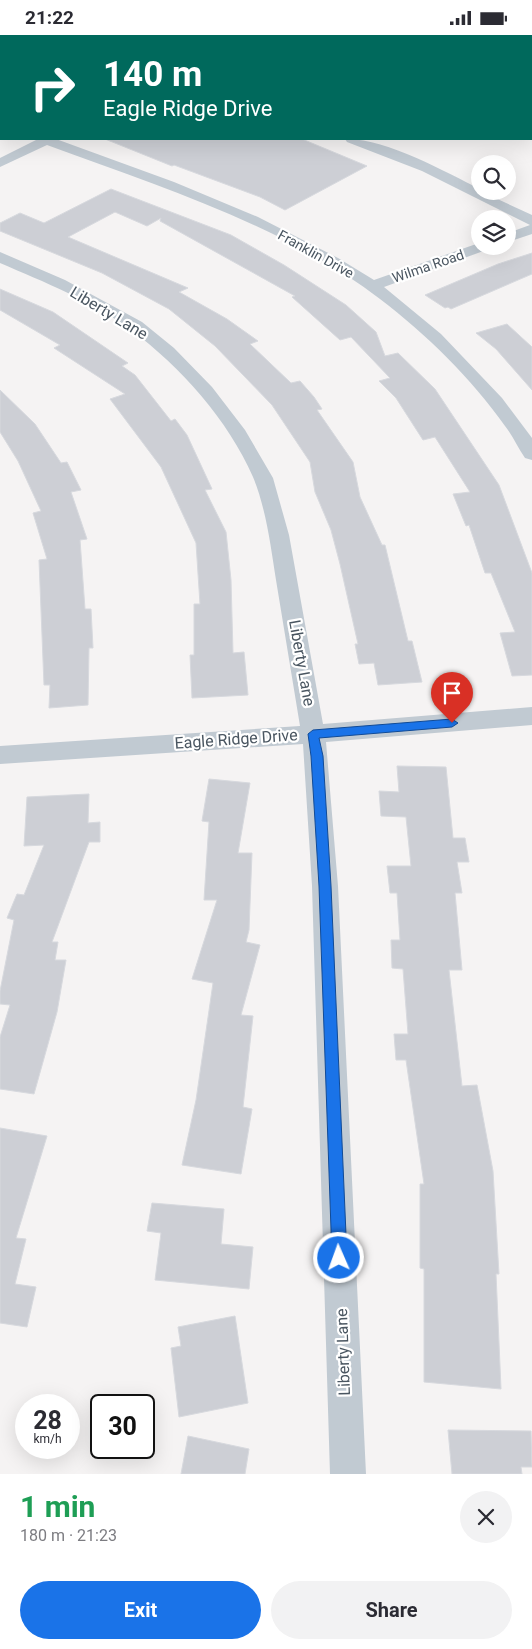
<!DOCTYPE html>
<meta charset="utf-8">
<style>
body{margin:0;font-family:Roboto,sans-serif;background:#f2f2f3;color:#2b2b33;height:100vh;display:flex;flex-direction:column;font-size:19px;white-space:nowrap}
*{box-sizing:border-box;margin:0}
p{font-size:16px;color:#7c7c81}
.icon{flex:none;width:28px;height:28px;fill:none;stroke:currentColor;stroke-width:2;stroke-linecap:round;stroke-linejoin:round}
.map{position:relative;height:1439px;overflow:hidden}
.sheet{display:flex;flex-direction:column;background:#fff;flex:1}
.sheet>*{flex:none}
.top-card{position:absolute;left:0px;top:0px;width:532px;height:105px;box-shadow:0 5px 20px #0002;background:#00695c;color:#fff;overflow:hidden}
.controls{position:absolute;left:471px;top:120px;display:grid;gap:10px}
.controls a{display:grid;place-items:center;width:45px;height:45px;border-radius:50%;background:#fff;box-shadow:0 5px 20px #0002;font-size:25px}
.speed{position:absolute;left:15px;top:1359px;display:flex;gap:10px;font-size:25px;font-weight:700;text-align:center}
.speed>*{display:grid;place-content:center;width:65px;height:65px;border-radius:50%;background:#fff;box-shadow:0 5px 20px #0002;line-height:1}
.speed small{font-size:12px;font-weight:400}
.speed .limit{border:2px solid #111;border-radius:8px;background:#fff;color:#111}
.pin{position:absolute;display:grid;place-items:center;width:42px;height:42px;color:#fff;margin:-51px -21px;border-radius:50% 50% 50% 0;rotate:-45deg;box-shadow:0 0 5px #0007}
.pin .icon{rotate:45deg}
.me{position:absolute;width:55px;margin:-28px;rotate:358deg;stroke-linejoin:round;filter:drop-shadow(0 0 4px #0008)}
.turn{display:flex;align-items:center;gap:18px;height:105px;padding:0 20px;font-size:22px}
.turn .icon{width:65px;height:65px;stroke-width:2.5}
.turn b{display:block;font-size:35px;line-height:42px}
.round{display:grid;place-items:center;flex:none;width:52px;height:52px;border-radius:26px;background:#f2f2f3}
.overview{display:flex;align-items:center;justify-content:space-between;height:85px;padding:0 20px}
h1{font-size:30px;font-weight:700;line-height:38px;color:#1e9e55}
.button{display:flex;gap:10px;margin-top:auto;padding:10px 20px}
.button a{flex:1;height:58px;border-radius:30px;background:#1a73e8;color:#fff;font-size:20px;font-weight:700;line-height:58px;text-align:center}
.button a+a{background:#f2f2f3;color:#2b2b33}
.status{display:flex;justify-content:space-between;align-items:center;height:35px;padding:0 25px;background:#fff;direction:ltr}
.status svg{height:14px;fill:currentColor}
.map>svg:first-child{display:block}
.building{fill:#cdcfd5;stroke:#d7d9de}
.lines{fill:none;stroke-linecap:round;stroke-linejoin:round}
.minor{fill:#c1cad2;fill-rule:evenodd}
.route{fill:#1a73e8;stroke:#114b97}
.labels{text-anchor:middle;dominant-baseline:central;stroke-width:4.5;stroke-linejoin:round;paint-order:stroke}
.far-street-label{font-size:14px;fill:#4a5661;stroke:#fff}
.street-label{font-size:16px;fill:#4a5661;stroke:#fff}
</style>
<div class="status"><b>21:22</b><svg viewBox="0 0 49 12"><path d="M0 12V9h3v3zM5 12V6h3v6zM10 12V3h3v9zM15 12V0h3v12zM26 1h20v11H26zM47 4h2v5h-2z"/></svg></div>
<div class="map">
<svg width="532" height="1439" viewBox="0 0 532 1439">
<rect width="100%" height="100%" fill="#f5f3f3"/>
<!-- building -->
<g class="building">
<polygon points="105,104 302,104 367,131 285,175 260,162 174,130 172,131"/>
<polygon points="111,154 231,200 284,230 346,270 376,297 385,321 398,318 435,354 499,450 532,538 532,640 512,641 500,598 515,597 491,538 485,538 469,490 466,491 453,459 470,457 435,402 423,405 396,363 379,346 390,343 351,302 340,305 292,262 295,261 160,186 161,183 147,191 115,177 68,202 188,253 179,257 227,284 258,306 250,309 291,348 300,346 314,362 322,374 317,375 353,427 360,462 382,510 385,510 408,606 412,606 422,647 378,650 374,628 359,629 355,609 358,609 340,529 331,495 315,457 310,427 272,370 215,311 169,274 102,238 0,196 0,188 20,178 44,188"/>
<polygon points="532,218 532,239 451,274 448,272 445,273 425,260 498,229"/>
<polygon points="0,254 53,277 128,328 122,331 135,340 171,386 175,384 187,400 212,454 205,455 226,497 231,545 233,618 244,617 248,660 192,663 190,620 194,620 194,569 200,569 196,508 161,432 110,364 125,359 54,313 60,310 0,275"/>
<polygon points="507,289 532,312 532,355 496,314 476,298"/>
<polygon points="0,355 35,389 61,428 67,427 81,455 71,457 87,504 80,505 85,574 91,574 93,613 89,613 88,670 49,673 50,650 44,650 39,525 47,524 33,478 41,476 18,426 0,397"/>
<polygon points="397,731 446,732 453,803 465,803 469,827 457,827 462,858 455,858 462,935 449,935 462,1051 477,1050 493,1136 499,1239 496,1239 501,1354 424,1347 424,1234 420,1233 420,1149 424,1149 406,1025 396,1025 394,999 408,999 403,934 392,933 391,905 400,905 397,858 390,858 387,831 411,831 406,782 381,781 379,756 399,757"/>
<polygon points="209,744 250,748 238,818 252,818 249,895 246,907 260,910 241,980 253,981 243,1072 252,1074 241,1139 182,1130 196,1065 213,948 192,944 217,865 204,865 209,787 202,786"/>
<polygon points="89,759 88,788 100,787 100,807 89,807 52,907 58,907 55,925 66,925 57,977 34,1059 0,1054 0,1002 10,970 0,969 0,956 14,885 7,883 17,859 24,860 44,810 24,811 27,762"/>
<polygon points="0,1093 47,1101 16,1203 26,1204 15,1249 36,1252 27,1292 0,1288"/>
<polygon points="152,1168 224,1174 221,1209 253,1212 249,1254 155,1245 161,1198 147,1196"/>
<polygon points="235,1281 248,1368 179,1382 171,1313 181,1311 178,1292"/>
<polygon points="448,1395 531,1396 532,1432 521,1432 522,1439 452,1439"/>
<polygon points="188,1401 249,1414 245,1439 181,1439"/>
</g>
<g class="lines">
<!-- minor -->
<g class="minor">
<polygon points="294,0 310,0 311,1 295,1"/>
<polygon points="1,14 1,22 0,23 0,15"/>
<rect x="531" y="64" width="1" height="8"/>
<rect x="0" y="84" width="1" height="9"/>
<path d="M 36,104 L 56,104 L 174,147 L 258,182 L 338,223 L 374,245 L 479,208 L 480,211 L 491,211 L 489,214 L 384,252 L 441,299 L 502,363 L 532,403 L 532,425 L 525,423 C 518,413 513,401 505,391 C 471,343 427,300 380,264 C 283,190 161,152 47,110 L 0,132 L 0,123 L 36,105 Z"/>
<path d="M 345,104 C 383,102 446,137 480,154 L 480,156 L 532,180 L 532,199 L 508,207 L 508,198 L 530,190 L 422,136 L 347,107 Z"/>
<path d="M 0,217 L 65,245 L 142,287 L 174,313 L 212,352 L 245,395 L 273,443 L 289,500 L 323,689 L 532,672 L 532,690 L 326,707 L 338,851 L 366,1439 L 330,1439 L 312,851 L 303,709 L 0,729 L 0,711 L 300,691 C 292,642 284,594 276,545 C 271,513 266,473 253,442 C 228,385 181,332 131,295 C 92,266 44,247 0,228 Z"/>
</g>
</g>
<!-- route -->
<polygon class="route" points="452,684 458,688 452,692 319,703 323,721 331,851 347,1223 345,1229 339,1231 334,1229 332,1223 319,851 311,721 308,699 313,695"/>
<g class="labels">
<!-- far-street labels -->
<g class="far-street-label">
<text transform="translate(316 219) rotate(29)">Franklin Drive</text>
<text transform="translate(428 231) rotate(-19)">Wilma Road</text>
</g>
<!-- street labels -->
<g class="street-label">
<text transform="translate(109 278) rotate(31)">Liberty Lane</text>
<text transform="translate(302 628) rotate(80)">Liberty Lane</text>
<text transform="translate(236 704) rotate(-4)">Eagle Ridge Drive</text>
<text transform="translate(343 1317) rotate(-92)">Liberty Lane</text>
</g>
</g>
</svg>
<div class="controls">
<a><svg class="icon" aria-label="search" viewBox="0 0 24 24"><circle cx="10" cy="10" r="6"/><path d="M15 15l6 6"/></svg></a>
<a><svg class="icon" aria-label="layers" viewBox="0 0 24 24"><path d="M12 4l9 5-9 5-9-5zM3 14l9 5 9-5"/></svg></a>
</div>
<div class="speed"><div>28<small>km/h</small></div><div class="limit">30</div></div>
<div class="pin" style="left:452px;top:688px;background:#d93025"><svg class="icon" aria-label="arrive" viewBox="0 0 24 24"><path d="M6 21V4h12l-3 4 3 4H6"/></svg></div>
<svg class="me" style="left:339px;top:1223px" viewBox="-20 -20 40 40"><circle r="17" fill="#1a73e8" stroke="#fff" stroke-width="3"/><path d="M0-11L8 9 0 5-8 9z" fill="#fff"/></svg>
<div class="top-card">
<div class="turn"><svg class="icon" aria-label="right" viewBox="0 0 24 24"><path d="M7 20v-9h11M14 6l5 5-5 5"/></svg><div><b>140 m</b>Eagle Ridge Drive</div></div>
</div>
</div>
<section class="sheet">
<div class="overview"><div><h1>1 min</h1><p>180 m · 21:23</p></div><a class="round"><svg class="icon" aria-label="close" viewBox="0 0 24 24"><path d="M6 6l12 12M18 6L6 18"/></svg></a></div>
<div class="button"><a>Exit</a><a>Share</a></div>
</section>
